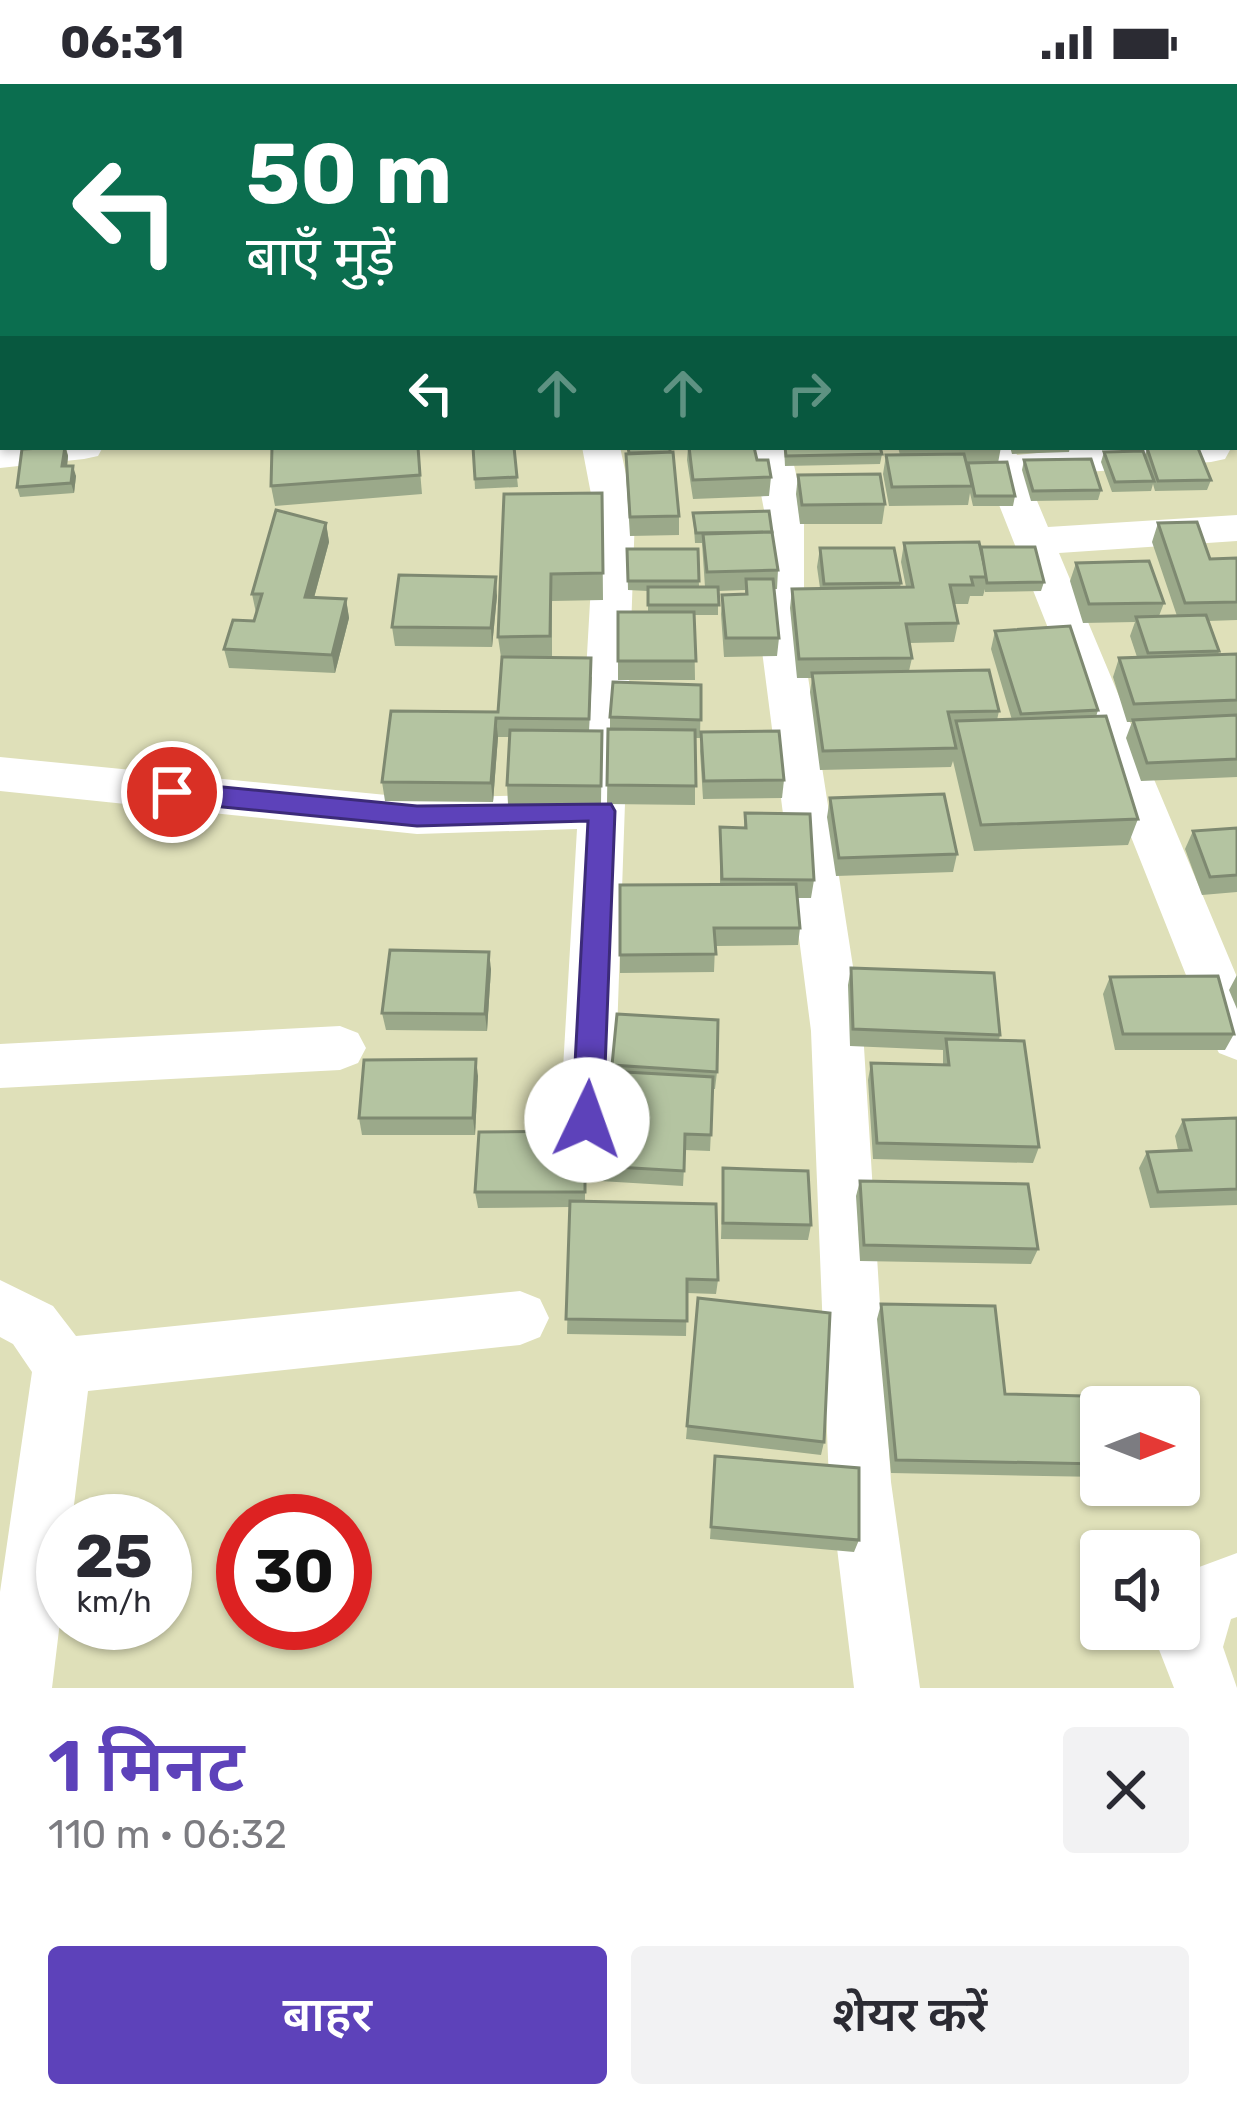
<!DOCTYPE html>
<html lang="hi">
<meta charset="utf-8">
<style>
body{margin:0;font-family:Rubik,"Noto Sans Devanagari",sans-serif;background:#f2f2f3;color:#2b2b33;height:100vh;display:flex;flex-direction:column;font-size:45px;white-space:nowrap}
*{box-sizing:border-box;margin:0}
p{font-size:39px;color:#7c7c81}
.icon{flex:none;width:66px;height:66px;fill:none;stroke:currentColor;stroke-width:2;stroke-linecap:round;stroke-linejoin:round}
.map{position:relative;height:1604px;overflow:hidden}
.details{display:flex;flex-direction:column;background:#fff;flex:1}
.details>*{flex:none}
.top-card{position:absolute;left:0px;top:0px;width:1239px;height:366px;box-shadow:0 3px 9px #0004;background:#0b6e4f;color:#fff;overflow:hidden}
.needle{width:78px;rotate:90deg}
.buttons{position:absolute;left:1080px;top:1302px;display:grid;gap:24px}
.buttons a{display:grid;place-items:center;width:120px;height:120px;border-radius:12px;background:#fff;box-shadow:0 3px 9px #0004;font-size:60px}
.speed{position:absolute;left:36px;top:1410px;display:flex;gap:24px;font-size:60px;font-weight:700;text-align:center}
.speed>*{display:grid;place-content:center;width:156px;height:156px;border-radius:50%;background:#fff;box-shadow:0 3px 9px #0004;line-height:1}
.speed small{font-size:30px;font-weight:400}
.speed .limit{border:18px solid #d22;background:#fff;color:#111}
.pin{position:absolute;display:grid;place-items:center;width:102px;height:102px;color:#fff;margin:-51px;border:6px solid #fff;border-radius:50%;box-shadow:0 3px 12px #0007}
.me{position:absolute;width:132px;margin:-66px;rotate:3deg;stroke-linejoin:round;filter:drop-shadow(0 0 9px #0008)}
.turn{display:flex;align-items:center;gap:42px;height:252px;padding:0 48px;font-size:54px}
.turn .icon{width:156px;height:156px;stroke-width:2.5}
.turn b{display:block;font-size:84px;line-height:102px}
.lanes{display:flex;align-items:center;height:114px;padding:0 48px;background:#0003;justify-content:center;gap:60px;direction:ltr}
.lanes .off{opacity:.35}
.round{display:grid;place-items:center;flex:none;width:126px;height:126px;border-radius:12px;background:#f2f2f3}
.overview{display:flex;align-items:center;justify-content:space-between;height:204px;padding:0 48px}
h1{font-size:72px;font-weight:600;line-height:90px;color:#5d42ba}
.cta{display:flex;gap:24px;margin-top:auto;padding:24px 48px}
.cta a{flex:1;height:138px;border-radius:12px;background:#5d42ba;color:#fff;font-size:48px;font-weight:600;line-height:138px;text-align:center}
.cta a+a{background:#f2f2f3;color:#2b2b33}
.status{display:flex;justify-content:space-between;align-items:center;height:84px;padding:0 60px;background:#fff;direction:ltr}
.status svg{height:33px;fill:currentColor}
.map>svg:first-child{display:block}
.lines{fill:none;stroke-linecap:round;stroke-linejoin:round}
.service{fill:#fff;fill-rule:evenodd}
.minor{fill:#fff;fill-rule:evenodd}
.wall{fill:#9ba98a}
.shaded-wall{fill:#7e8971}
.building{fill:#b4c4a1;stroke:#7e8971;stroke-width:3}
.route{fill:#5d42ba;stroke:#3c2b79;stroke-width:3}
</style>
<div class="status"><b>06:31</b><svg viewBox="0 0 49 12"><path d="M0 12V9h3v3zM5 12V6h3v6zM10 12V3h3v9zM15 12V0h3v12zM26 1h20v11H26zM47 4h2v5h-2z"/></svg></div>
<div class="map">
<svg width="1237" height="1604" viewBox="0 0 1237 1604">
<rect width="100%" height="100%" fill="#dfe0b9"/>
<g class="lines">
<!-- service -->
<g class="service">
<rect x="1105" y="0" width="16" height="3"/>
<rect x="1236" y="220" width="1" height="10"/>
</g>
<!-- minor -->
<g class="minor">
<polygon points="541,0 571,0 573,3 543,3"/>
<rect x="696" y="0" width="30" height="3"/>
<rect x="826" y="0" width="30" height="3"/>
<polygon points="947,0 977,0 978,3 948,3"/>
<rect x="0" y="273" width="3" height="22"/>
<polygon points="0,360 3,363 103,363 98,372 84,375 0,384"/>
<polygon points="582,363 620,363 635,431 614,1036 606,1052 587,1059 568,1052 560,1036 577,745 417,750 0,707 0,673 417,714 579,710 595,431"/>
<polygon points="752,363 790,363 804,426 804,567 863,947 891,1398 920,1604 854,1604 829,1398 811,947 762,567 764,426"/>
<polygon points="976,363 1014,363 1017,371 1097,363 1230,366 1225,375 1211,378 1027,393 1048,443 1237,431 1237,457 1059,469 1237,893 1237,976 1219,969 1211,954"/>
<polygon points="340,942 358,949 366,964 358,979 340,986 0,1004 0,960"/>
<polygon points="0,1196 53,1222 76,1252 520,1207 540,1215 549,1234 540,1253 520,1261 88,1307 72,1437 63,1437 63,1513 52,1604 0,1604 0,1508 32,1288 13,1260 0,1253"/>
<polygon points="1237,1469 1237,1533 1231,1535 1223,1563 1237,1604 1174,1604 1158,1563 1163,1545 1179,1545 1183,1489"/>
</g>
</g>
<!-- wall -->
<g class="wall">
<rect x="0" y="224" width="3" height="55"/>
<polygon points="66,363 68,372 67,382 76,392 74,409 20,413 17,403"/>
<polygon points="418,363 422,410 275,422 271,402"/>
<polygon points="473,363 514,363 518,403 475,405"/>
<polygon points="607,363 670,363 679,432 679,451 630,452 626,389 626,370 628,370 628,365 607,366"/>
<polygon points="688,363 754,363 757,376 771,393 769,412 693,415 687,376"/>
<polygon points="784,363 880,363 882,370 880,380 785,382"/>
<polygon points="898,363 1001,363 998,379 1015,412 1013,422 973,422 970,409 968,421 889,422 883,390 886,371 900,371"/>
<polygon points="1010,363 1070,363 1069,368 1012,370"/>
<polygon points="1074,363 1133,363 1075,365"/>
<polygon points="1147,364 1211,396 1207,406 1155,407 1153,400 1151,407 1112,408 1101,378 1104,368 1145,372"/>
<polygon points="1024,376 1101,406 1098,416 1031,417 1022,386"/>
<polygon points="798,391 885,420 882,440 800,440 796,410"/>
<polygon points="602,409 603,516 552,517 552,573 592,593 589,647 602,647 601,720 508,720 507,701 510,653 498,653 493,718 385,717 382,698 498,628 502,580 498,553"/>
<polygon points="693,429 778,486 777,505 774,505 779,554 777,572 724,573 721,530 722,511 745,510 745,506 718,507 718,531 694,531 695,596 618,596 618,528 648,528 648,507 628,506 627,465 698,465 699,503 705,503 702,459 695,459"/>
<polygon points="326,439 329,458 314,514 346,515 349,534 335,589 229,584 224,565 254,537 256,529 252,510"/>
<polygon points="1158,439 1210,475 1237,474 1237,536 1208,537 1219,567 1218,571 1237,570 1237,693 1141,697 1126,654 1132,638 1127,638 1113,593 1119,574 1137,573 1130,552 1135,538 1083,539 1070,497 1076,479 1164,519 1159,532 1177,532 1152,458"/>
<polygon points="904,459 981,463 1044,498 1041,507 985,508 985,505 983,512 970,512 968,520 954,520 958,539 954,558 909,559 912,574 909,587 999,627 997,636 1012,636 991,565 995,547 1098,626 1096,633 1138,735 1128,761 974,767 953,677 951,683 820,686 810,608 812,594 797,594 790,524 792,505 820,504 817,483 820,464 901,499 900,503 906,503 901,478"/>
<polygon points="497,512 492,563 395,562 392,543"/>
<polygon points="701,601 700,654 695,654 695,721 607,720 608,645 610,645 610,633"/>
<polygon points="701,648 784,696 782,714 703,715 700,667"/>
<polygon points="830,714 957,770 953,788 836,792 827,733"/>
<polygon points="745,729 814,796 811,814 797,814 800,844 798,861 715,862 714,888 620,889 620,801 720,800 720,743 744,744"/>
<polygon points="1237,744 1237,808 1202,811 1185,765 1193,747"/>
<polygon points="851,884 1000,951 999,956 1039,1063 1033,1079 873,1075 868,996 871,979 943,981 943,966 850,962 848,901"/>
<polygon points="491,885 487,947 386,946 382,929"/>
<polygon points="1237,891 1237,925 1229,906"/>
<polygon points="1110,893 1234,950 1225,966 1115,966 1103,910"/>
<polygon points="612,981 717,988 715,1005 713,1005 710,1067 685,1066 683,1102 600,1097 599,1082"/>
<polygon points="478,992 475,1051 362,1051 359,1034"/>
<polygon points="1237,1034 1237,1121 1150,1124 1139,1084 1147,1068 1178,1066 1175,1052 1183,1036"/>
<polygon points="585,1047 585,1117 718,1196 716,1210 687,1209 686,1252 567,1250 570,1123 478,1124 475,1108"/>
<polygon points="723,1084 811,1141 808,1156 721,1155"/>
<polygon points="860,1097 1038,1165 1031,1180 860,1177 856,1112"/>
<polygon points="698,1214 824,1358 821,1371 686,1355"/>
<polygon points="881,1220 1005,1310 1101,1323 1101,1393 891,1389 877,1235"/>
<polygon points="715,1372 859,1456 854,1468 710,1455"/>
</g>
<!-- shaded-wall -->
<g class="shaded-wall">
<polygon points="0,87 3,97 3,134 0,125"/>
<polygon points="65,363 68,372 66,392 62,382"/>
<polygon points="73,382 76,392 74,409 71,399"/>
<polygon points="326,439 329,458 309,532 305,513"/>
<polygon points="496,493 497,512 492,563 491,544"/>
<polygon points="346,515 349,534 335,589 332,571"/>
<polygon points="496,634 498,653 493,718 491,699"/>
<polygon points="489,868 491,885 487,947 485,930"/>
<polygon points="476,975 478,992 475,1051 473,1034"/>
</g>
<!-- building -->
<g class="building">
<polygon points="481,0 546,0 549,3 484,3"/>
<rect x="731" y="0" width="53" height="3"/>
<polygon points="912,0 960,0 961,3 912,3"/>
<polygon points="983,0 1028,0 1029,3 984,3"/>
<polygon points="1036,0 1065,0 1066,3 1037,3"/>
<polygon points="3,158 3,189 0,190 0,181"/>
<rect x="0" y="224" width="3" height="36"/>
<polygon points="65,363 62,382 73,382 71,399 17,403 22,365"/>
<polygon points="272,363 418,363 420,391 271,402"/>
<polygon points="473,363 514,363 517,393 475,395"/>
<polygon points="628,363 670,363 670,368 629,369"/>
<polygon points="689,363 754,363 757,376 768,376 771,393 693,396"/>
<polygon points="785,363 880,363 882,370 786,372"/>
<polygon points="1147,364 1198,364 1211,396 1158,397"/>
<polygon points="1143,367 1154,397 1115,398 1104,368"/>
<polygon points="673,368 679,432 630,433 626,370"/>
<polygon points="964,370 972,402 892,403 886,371"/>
<polygon points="1091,375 1101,406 1033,407 1024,376"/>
<polygon points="1007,378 1015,412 975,412 968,379"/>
<polygon points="880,390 885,420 802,421 798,391"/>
<polygon points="602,409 603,489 551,490 550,552 498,553 504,410"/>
<polygon points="276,426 326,439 305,513 346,515 332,571 224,565 233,536 254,537 262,510 252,510"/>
<polygon points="769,427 772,448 696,449 693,429"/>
<polygon points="1197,438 1210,475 1237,474 1237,518 1185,519 1158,439"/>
<polygon points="772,448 778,486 707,488 703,450"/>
<polygon points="979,458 987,493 971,493 973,501 950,501 958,539 906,540 912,574 799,575 792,505 913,503 904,459"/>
<polygon points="981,463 1035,463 1044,498 987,499"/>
<polygon points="820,464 894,464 901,499 824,500"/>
<polygon points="627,465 698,465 699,497 628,497"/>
<polygon points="1149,477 1164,519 1089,520 1076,479"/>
<polygon points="399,491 496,493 491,544 392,543"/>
<polygon points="746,495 773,495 779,554 726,554 722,511 747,510"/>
<polygon points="648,503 718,503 719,521 648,521"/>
<polygon points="618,528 694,528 696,577 618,577"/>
<polygon points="1206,531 1219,567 1148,569 1136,533"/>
<polygon points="1070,542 1098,626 1021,630 995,547"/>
<polygon points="1237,570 1237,616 1134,620 1119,574"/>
<polygon points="502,573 591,574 589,635 496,634 491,699 382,698 391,627 498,628"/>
<polygon points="989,586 999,627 948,628 956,664 823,667 812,589"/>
<polygon points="613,598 701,601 701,636 610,633"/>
<polygon points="1237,631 1237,675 1147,679 1133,636"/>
<polygon points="1106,632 1138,735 981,741 956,637"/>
<polygon points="608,645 695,646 696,702 607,701"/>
<polygon points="510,646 602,647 601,702 507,701"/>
<polygon points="779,647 784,696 704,697 701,648"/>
<polygon points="944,710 957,770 839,774 830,714"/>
<polygon points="745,729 810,730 814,796 722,795 720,743 746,744"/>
<polygon points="1237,744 1237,791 1210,793 1193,747"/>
<polygon points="796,800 800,844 714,844 716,870 620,871 620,801"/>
<polygon points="390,866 489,868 485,930 382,929"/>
<polygon points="851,884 994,889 1000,951 853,945"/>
<polygon points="1218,892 1234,950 1123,950 1110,893"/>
<polygon points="617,930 718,936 717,988 612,981"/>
<polygon points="946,955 1024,957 1039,1063 877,1059 871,979 949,981"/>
<polygon points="476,975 473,1034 359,1034 364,976"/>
<polygon points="607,987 713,993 711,1051 685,1050 684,1087 599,1082"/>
<polygon points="1237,1034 1237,1105 1158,1108 1147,1068 1191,1066 1183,1036"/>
<polygon points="585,1047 585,1108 475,1108 479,1048"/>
<polygon points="723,1084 808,1087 811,1141 723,1139"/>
<polygon points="860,1097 1028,1100 1038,1165 864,1161"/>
<polygon points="570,1117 716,1120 718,1196 687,1195 687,1237 566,1235"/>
<polygon points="698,1214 830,1229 824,1358 687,1342"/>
<polygon points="881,1220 995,1222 1005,1310 1124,1313 1126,1323 1101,1323 1101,1380 896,1376"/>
<polygon points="715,1372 859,1384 859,1456 711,1443"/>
</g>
<!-- route -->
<polygon class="route" points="172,698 417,722 611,720 615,727 603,1036 598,1046 587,1050 577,1046 572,1036 588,737 417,742 172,718 159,708"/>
</svg>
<div class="buttons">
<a><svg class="needle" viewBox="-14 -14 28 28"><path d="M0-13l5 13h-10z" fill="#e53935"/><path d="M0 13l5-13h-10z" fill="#7c7c81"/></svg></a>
<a><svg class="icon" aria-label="sound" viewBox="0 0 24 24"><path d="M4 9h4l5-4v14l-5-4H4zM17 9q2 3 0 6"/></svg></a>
</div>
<div class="speed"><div>25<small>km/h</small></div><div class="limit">30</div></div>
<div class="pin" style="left:172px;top:708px;background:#d93025"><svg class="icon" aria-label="arrive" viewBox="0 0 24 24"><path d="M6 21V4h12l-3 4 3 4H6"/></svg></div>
<svg class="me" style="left:587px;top:1036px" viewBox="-20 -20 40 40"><circle r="19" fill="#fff"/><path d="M0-13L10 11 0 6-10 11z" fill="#5d42ba"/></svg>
<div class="top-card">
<div class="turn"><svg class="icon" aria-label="left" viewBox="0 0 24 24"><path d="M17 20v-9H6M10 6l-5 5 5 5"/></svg><div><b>50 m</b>बाएँ मुड़ें</div></div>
<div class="lanes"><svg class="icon" aria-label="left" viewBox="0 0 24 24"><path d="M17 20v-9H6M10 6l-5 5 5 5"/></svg><svg class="icon off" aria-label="ahead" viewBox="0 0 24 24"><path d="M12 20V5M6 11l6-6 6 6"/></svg><svg class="icon off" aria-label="ahead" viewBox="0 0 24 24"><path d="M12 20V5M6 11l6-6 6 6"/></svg><svg class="icon off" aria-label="right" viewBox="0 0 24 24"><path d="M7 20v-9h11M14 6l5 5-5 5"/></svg></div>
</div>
</div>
<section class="details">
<div class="overview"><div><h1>1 मिनट</h1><p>110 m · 06:32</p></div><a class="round"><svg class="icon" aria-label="close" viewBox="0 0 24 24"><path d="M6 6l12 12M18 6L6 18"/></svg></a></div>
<div class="cta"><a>बाहर</a><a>शेयर करें</a></div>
</section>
